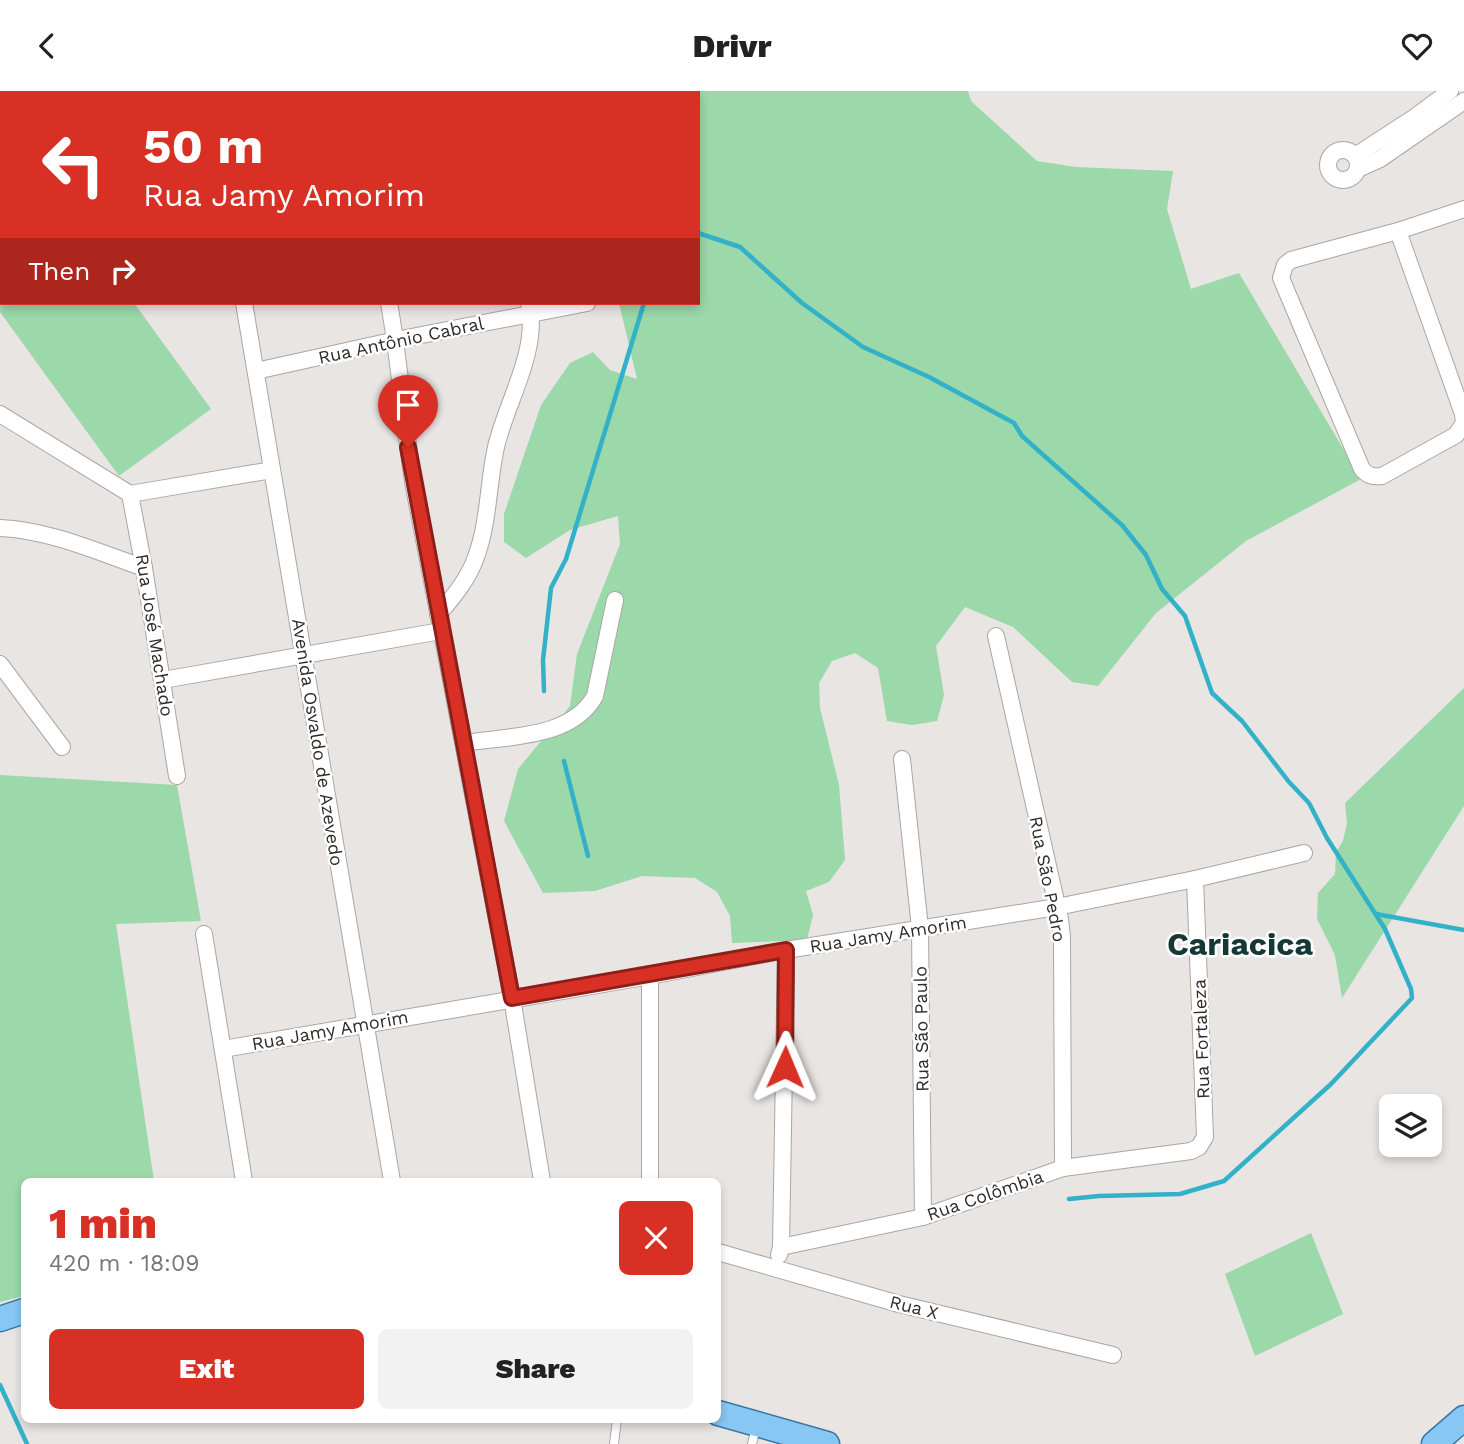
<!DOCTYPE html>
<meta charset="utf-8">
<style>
body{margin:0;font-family:"Work Sans",sans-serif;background:#f2f2f2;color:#222;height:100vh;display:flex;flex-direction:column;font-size:26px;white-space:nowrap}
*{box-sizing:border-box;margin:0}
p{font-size:23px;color:#767676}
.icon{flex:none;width:38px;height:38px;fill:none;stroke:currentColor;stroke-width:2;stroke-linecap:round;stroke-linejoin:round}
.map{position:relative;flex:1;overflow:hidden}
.drawer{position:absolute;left:21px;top:1087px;width:700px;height:245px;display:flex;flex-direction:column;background:#fff;border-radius:10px;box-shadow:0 4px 10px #0003}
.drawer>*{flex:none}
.hud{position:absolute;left:0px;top:0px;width:700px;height:214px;box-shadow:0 4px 10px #0003;background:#d93025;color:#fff;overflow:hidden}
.buttons{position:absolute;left:1379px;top:1003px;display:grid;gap:14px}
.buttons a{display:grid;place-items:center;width:63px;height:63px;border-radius:10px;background:#fff;box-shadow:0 4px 10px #0003;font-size:35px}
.pin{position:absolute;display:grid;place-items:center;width:60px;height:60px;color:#fff;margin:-72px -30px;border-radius:50% 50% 50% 0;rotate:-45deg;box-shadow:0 0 7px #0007}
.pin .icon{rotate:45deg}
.me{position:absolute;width:77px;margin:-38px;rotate:1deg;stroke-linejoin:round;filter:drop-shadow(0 0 5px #0008)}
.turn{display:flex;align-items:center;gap:24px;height:147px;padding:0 28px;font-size:32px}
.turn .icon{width:91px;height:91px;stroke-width:2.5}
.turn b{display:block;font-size:49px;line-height:60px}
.then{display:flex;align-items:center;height:66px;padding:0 28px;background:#0003;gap:14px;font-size:26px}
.round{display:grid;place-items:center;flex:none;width:74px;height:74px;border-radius:10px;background:#f2f2f2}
.summary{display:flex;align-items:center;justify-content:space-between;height:119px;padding:0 28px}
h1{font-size:42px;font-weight:800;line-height:52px;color:#d93025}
.action{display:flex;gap:14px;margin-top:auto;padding:14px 28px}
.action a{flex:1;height:80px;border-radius:10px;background:#d93025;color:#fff;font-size:28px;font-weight:800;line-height:80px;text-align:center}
.action a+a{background:#f2f2f2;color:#222}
header{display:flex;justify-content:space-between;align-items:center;height:91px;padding:0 28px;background:#fff;font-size:32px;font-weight:800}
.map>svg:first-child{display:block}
.green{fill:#9bd8aa}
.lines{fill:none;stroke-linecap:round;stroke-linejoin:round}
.stream{stroke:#32b1c8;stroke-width:4.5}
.lane-casing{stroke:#aaa6a4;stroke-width:10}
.street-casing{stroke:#aaa6a4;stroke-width:18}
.primary-casing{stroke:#3477a8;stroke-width:27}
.lane{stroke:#fff;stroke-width:8}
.street{stroke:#fff;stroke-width:16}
.primary{stroke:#88c6f3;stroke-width:24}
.route-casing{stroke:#8d1f18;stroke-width:18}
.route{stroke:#d93025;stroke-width:12}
.labels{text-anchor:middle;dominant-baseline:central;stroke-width:5;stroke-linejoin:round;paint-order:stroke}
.street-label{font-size:18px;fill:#2d2c2b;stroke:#fff}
.town-label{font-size:32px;font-weight:bold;fill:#153835;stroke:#fff}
</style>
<header><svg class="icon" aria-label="back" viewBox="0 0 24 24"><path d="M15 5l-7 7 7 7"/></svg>Drivr<svg class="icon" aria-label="heart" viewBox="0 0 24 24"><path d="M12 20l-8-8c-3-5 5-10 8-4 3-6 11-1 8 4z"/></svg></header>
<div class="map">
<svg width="1464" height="1353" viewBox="0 0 1464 1353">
<rect width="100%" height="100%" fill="#e9e5e3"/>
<!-- green -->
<g class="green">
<polygon points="538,0 968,0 971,10 1037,70 1076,76 1173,80 1167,118 1191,198 1239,182 1361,388 1246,450 1156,522 1098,595 1072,591 1013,536 965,516 936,555 944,604 937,630 912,634 887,630 878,577 855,562 832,570 819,592 820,617 839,694 845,769 829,791 806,800 813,824 807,849 732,852 730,825 717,801 695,787 642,785 595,800 543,802 504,730 518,678 570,615 577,563 620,453 618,425 570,439 526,467 504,451 504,423 541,314 570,272 593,261 610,279 637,288 619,212 698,212 698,2"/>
<polygon points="2,173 2,212 134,212 211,318 119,385 0,221"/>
<polygon points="1464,597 1464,715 1342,907 1335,864 1317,828 1318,802 1335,783 1336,761 1343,750 1347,732 1345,712"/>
<polygon points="0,684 177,694 201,830 116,833 154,1090 24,1090 24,1205 0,1211"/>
<polygon points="1311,1142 1343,1223 1255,1265 1225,1183"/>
</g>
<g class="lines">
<!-- stream -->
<g class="stream">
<polyline points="581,0 582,2"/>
<polyline points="698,142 740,156 802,212 863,256 929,286 1014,332 1022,345 1122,434 1146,464 1162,498 1185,525 1212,602 1242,630 1289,691 1309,712 1327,747 1385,838 1411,898 1412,907 1331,993 1224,1090 1180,1103 1099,1105 1069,1108"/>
<polyline points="544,600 543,569 551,497 566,468 644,212"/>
<polyline points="564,670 588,765"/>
<polyline points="1376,823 1464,839"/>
<polyline points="0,1294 27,1353"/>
</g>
<defs>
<g id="lane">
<polyline points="614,1353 617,1328"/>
<polyline points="752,1353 756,1336"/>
</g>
<g id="street">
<polyline points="54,0 55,2"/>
<polyline points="207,0 207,2"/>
<polyline points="349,0 350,2"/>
<polyline points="489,0 490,2"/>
<polyline points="91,2 102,0"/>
<circle cx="1343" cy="74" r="15"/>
<polyline points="1355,65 1415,26 1450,0"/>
<polyline points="1358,78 1380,68 1464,10"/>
<path d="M 1398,140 L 1463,323 L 1464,332 L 1456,344 L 1382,385 C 1373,386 1368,385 1362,378 L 1281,187 L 1285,174 L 1291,169 L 1398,140 L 1464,118"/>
<polyline points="244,212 392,1090"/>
<path d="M 389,212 C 400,273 404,335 414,396 L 512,907 L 542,1090"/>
<polyline points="256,280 396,249 587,212"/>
<polyline points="0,323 130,403 272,379"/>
<polyline points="130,403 144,477 177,685"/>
<path d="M 0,437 C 49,439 98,461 144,477"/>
<path d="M 438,524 C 453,506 468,489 476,466 C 489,431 488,392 496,356 C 507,309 539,261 529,212"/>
<polyline points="996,545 1060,828 1062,846 1063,1077"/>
<polyline points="0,573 62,656"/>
<polyline points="163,589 441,540"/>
<path d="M 464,652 C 507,645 571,648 595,605 L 615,509"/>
<polyline points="902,668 920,837 923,1126"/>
<polyline points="204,843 244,1090"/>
<polyline points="650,885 650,1090"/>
<polyline points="223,958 650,885 786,859 1057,816 1195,788 1304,762"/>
<polyline points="781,1156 923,1126 1063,1077 1191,1060 1199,1056 1205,1046 1195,788"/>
<polyline points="718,1161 899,1213 1113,1264"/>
<polyline points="779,1164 781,1156 786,859"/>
</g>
<g id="primary">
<polyline points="0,1228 24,1220"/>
<polyline points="718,1322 827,1353"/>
<polyline points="1434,1353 1464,1327"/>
</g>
</defs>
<!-- lane casing -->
<use href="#lane" class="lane-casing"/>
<!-- street casing -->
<use href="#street" class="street-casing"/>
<!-- primary casing -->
<use href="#primary" class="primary-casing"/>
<!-- lane -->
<use href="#lane" class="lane"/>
<!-- street -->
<use href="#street" class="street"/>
<!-- primary -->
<use href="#primary" class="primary"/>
</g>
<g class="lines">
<defs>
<polyline id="route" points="408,356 512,907 786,859 785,976"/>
</defs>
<!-- route casing -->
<use href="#route" class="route-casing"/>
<!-- route -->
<use href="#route" class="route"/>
</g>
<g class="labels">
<!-- street labels -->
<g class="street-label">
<text transform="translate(401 249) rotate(-12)">Rua Antônio Cabral</text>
<text transform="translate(155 544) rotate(81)">Rua José Machado</text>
<text transform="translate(318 651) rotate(81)">Avenida Osvaldo de Azevedo</text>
<text transform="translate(1048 788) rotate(79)">Rua São Pedro</text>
<text transform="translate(888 843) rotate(-9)">Rua Jamy Amorim</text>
<text transform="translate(921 938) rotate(-91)">Rua São Paulo</text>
<text transform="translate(330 939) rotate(-10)">Rua Jamy Amorim</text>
<text transform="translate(1201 948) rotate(-92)">Rua Fortaleza</text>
<text transform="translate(985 1104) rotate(-19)">Rua Colômbia</text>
<text transform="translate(914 1216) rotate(14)">Rua X</text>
</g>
<!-- town labels -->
<g class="town-label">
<text x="1240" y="853">Cariacica</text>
</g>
</g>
</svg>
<div class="buttons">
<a><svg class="icon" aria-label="layers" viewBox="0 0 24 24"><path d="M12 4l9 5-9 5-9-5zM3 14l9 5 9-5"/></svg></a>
</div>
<div class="pin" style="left:408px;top:356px;background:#d93025"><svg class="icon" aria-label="arrive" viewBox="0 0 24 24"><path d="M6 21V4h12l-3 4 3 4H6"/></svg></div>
<svg class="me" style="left:785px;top:976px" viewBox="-20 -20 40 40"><path d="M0-17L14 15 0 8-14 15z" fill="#d93025" stroke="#fff" stroke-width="4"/></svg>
<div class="hud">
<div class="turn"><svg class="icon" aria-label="left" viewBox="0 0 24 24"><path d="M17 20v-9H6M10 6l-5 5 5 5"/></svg><div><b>50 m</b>Rua Jamy Amorim</div></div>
<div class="then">Then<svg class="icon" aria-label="right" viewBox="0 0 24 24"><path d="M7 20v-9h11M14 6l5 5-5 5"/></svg></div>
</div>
<section class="drawer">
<div class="summary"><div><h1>1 min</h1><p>420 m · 18:09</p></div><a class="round" style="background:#d93025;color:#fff"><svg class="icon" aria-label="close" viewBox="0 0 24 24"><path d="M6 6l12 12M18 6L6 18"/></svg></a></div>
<div class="action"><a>Exit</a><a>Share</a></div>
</section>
</div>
